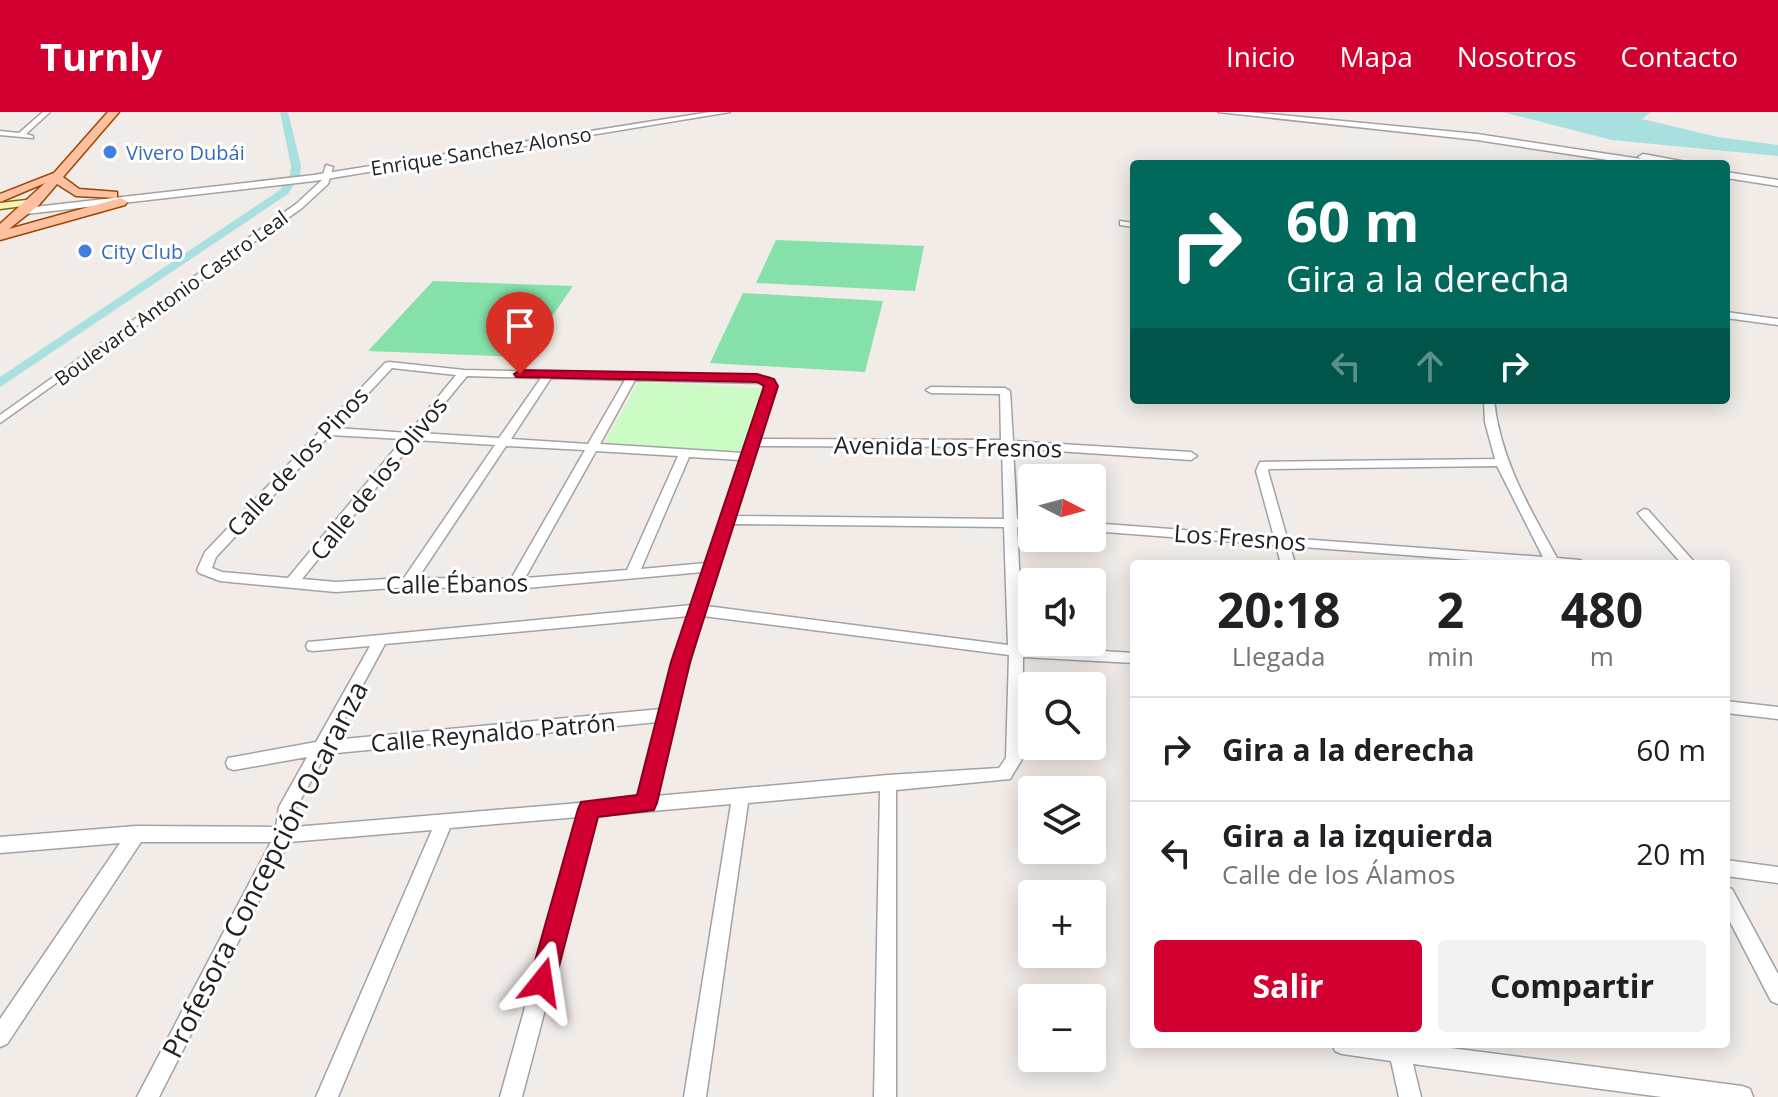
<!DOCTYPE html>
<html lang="es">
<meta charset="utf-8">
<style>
body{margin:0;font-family:"Open Sans",sans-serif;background:#f2f2f2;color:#202124;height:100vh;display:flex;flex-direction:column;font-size:30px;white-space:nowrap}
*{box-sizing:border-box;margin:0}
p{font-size:26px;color:#757577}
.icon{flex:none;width:44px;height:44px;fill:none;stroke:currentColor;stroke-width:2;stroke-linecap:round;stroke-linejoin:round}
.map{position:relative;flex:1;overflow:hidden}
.details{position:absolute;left:1130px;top:448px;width:600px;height:488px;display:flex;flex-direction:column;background:#fff;border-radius:8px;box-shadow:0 4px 20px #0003}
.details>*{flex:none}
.guide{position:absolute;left:1130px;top:48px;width:600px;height:244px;border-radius:8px;box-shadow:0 4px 20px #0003;background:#00695c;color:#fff;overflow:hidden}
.needle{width:52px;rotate:96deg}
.tools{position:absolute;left:1018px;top:352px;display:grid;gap:16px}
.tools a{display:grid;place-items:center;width:88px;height:88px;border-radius:8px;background:#fff;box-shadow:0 4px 20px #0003;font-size:40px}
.pin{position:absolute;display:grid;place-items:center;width:68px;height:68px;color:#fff;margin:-82px -34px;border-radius:50% 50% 50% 0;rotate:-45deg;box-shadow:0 0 8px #0007}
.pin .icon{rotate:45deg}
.me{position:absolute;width:88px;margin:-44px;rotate:15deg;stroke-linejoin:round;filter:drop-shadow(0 0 6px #0008)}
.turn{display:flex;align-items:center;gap:28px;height:168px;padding:0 24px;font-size:36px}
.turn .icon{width:104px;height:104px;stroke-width:2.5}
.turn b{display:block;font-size:56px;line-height:68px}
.lanes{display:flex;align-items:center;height:76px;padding:0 24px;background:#0003;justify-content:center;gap:40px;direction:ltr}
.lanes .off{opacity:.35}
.eta{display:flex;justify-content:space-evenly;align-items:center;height:136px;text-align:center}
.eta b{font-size:48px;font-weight:700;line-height:56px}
.button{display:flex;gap:16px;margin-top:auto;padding:16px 24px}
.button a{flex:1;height:92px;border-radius:8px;background:#d20030;color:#fff;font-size:32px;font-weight:700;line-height:92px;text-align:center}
.button a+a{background:#f2f2f2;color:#202124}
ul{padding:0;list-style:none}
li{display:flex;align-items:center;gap:24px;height:104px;padding:0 24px;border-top:2px solid #e0e0e0}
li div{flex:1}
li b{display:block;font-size:30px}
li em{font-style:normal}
header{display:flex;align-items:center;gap:48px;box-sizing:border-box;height:112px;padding:0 40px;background:#d20030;color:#fff}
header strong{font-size:38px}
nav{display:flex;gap:44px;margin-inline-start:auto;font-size:28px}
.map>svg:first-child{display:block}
.park{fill:#cdfbc5}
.pitch{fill:#85e1a9}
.water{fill:#a8dfdf}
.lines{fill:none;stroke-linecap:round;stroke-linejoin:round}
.canal{fill:#a8dfdf;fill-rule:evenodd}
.minor-casing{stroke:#a2a2a2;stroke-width:3}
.tertiary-casing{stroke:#a2a2a2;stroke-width:3}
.secondary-casing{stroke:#7d6f03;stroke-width:3}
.primary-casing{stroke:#9e4600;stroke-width:3}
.minor{fill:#fff;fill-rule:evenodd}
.tertiary{fill:#fff;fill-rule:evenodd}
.secondary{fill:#fbf0bc;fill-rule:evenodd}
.primary{fill:#fdc0a1;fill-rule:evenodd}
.route{fill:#d20030;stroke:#88001f;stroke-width:2}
.shop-dot{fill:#3f7fe0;stroke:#fff;stroke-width:3}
.labels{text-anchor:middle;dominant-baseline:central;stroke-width:6;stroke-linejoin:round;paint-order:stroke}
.far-street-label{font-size:20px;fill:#212121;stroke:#fff}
.far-shop-label{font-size:20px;fill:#366cbe;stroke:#fff;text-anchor:start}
.street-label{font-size:24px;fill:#212121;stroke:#fff}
.near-street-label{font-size:28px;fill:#212121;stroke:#fff}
</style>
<header>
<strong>Turnly</strong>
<nav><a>Inicio</a><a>Mapa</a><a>Nosotros</a><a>Contacto</a></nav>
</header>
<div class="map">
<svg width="1778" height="985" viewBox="0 0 1778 985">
<rect width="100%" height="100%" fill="#f1ece8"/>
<!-- park -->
<polygon class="park" points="638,270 763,276 740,342 603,334"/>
<!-- pitch -->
<g class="pitch">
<polygon points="776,128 924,134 915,179 756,171"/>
<polygon points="433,169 573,174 524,245 368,239"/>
<polygon points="743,181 883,189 865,260 710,251"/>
</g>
<!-- water -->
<polygon class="water" points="1502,0 1651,0 1642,7 1718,25 1778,33 1778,44 1612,28"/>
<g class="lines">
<!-- canal -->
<polygon class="canal" points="280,0 288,0 301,54 300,63 288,82 0,275 0,265 280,78 290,63 291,54"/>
<defs>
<g id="minor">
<polygon points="43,0 50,0 26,22 33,24 33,26 0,23 0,19 19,21"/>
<polygon points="326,53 333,55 328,72 302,96 0,311 0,303 296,92 321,69"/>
<polygon points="1120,109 1134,111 1134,115 1120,113"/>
<polygon points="1726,200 1778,207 1778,213 1726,206"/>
<path d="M 389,250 L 464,258 L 629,262 L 633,260 L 637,262 L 766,265 L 770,266 L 775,278 L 760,327 L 1001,328 L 1000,282 L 931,281 L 926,278 L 931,275 L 1005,276 L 1010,279 L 1013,329 L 1191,340 L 1197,344 L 1191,348 L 1013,336 L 1017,407 L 1032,407 L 1032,415 L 1017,415 L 1023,534 L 1134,541 L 1134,551 L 1023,545 L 1022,647 L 1010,667 L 896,678 L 896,985 L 874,985 L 880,679 L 748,691 L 706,985 L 684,985 L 731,692 L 596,704 L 522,985 L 500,985 L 578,705 L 450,716 L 338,985 L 316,985 L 432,718 L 289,730 L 159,985 L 137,985 L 271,730 L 141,730 L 7,932 L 0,935 L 0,907 L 120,731 L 0,741 L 0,725 L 136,714 L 276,715 L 279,695 L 307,645 L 234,658 L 228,656 L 226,651 L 228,646 L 316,630 L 370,534 L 313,539 L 308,538 L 306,534 L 308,530 L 692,493 L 703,460 L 515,477 L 408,475 L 336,480 L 220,469 L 199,461 L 197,458 L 205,440 L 385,251 ZM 392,256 L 456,263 L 409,321 L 336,316 ZM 467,264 L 541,266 L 499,326 L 420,321 ZM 551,266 L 625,268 L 588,332 L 511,327 ZM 635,268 L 762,271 L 765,278 L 743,341 L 600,332 ZM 330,323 L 403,327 L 288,466 L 222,460 L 212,456 L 216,445 ZM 415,328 L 495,333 L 404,466 L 336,470 L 302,467 ZM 506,334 L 585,338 L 511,467 L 418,466 ZM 758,334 L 1002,335 L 1004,407 L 735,404 ZM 596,339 L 678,344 L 627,458 L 525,466 ZM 689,345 L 741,348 L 706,451 L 641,457 ZM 732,412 L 1004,415 L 1008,533 L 706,494 ZM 689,504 L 661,597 L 333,628 L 385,532 ZM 703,504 L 1009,543 L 1006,646 L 999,656 L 888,663 L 656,684 L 680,586 ZM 658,610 L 639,686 L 294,715 L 296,696 L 326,642 Z"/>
<path d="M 1484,288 L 1494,288 C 1500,347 1529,395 1557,446 L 1580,448 L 1587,452 L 1522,452 L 1290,434 L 1295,452 L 1281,452 L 1276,433 L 1092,419 L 1092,411 L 1274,425 L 1256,359 L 1260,350 L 1495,347 L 1485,310 ZM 1497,354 L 1543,445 L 1287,426 L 1268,359 L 1269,357 Z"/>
<polygon points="1644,397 1648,398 1696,452 1682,452 1640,404 1638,401"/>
<polygon points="1726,589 1778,595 1778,607 1726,601"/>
<polygon points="1726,748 1778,755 1778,771 1726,764"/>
<polygon points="1726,775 1732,777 1778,862 1778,892 1771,889 1726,802"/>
<polygon points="1332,932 1420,932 1742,974 1750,977 1753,985 1662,985 1413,952 1421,985 1399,985 1391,949 1342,942 1335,939"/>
</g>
<g id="tertiary">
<polygon points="710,0 730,0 314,69 26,102 21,99 26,96 314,63"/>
<polygon points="1218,0 1248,0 1477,22 1641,47 1638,45 1643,42 1697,52 1654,49 1658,52 1634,52 1477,28"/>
<polygon points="1726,60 1778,68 1778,74 1726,66"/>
</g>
<polygon id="secondary" points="35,87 41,90 39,92 0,97 0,91"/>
<polygon id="primary" points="108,0 119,0 63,65 79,77 117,80 117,86 76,84 57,72 39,93 9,117 121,86 127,90 125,93 0,128 0,112 45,71 0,90 0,82 54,61"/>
</defs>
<!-- minor casing -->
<use href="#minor" class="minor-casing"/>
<!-- tertiary casing -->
<use href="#tertiary" class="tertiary-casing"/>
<!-- secondary casing -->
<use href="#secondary" class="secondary-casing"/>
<!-- primary casing -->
<use href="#primary" class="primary-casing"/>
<!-- minor -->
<use href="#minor" class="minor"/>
<!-- tertiary -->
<use href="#tertiary" class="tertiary"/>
<!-- secondary -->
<use href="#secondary" class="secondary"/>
<!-- primary -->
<use href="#primary" class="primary"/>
</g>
<!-- route -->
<polygon class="route" points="520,258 757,262 774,267 778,274 690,550 657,691 654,698 598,705 555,870 551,878 542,882 533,878 529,870 578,697 581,690 637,683 671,550 764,274 757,270 516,265 514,262"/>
<!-- markers -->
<g class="shop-dot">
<circle cx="110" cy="40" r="8"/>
<circle cx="85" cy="139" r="8"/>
</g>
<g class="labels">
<!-- far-street labels -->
<g class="far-street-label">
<text transform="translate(481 39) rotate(-9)">Enrique Sanchez Alonso</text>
<text transform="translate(171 186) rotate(-36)">Boulevard Antonio Castro Leal</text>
</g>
<!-- far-shop labels -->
<g class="far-shop-label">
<text x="126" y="40">Vivero Dubái</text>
<text x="101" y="139">City Club</text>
</g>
<!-- street labels -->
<g class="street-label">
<text transform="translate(948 334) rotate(1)">Avenida Los Fresnos</text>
<text transform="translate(297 349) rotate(-47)">Calle de los Pinos</text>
<text transform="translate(378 366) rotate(-51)">Calle de los Olivos</text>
<text transform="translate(1240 425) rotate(4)">Los Fresnos</text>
<text transform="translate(457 471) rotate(-1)">Calle Ébanos</text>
<text transform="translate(493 620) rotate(-5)">Calle Reynaldo Patrón</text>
</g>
<!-- near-street labels -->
<g class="near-street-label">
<text transform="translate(264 757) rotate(-63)">Profesora Concepción Ocaranza</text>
</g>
</g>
</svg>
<div class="tools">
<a><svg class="needle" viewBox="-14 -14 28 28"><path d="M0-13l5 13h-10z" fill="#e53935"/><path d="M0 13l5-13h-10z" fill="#757577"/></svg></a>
<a><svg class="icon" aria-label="sound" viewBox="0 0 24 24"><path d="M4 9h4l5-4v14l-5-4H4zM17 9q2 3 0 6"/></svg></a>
<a><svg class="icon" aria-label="search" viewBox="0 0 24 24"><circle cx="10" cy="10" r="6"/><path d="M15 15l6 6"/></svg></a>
<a><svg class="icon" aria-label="layers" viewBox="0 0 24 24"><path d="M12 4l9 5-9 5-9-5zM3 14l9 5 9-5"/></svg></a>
<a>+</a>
<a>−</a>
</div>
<div class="pin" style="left:520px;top:262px;background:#d93025"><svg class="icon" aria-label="arrive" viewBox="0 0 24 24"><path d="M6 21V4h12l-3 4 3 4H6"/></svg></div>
<svg class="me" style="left:542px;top:870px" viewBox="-20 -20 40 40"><path d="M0-17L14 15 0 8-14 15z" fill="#d20030" stroke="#fff" stroke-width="4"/></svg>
<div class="guide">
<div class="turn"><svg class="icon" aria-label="right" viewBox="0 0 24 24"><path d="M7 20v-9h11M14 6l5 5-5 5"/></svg><div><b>60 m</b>Gira a la derecha</div></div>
<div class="lanes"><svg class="icon off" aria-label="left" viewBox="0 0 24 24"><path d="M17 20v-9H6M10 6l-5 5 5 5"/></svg><svg class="icon off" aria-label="ahead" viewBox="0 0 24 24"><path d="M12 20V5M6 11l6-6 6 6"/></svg><svg class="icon" aria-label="right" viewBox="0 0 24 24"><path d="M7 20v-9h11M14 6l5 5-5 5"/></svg></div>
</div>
<section class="details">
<div class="eta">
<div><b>20:18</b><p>Llegada</p></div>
<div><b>2</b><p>min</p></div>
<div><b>480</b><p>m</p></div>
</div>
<ul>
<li><svg class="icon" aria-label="right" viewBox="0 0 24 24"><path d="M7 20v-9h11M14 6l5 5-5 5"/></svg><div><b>Gira a la derecha</b></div><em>60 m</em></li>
<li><svg class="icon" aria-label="left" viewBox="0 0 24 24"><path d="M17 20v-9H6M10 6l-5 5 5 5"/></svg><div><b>Gira a la izquierda</b><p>Calle de los Álamos</p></div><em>20 m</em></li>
</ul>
<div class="button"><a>Salir</a><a>Compartir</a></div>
</section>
</div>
